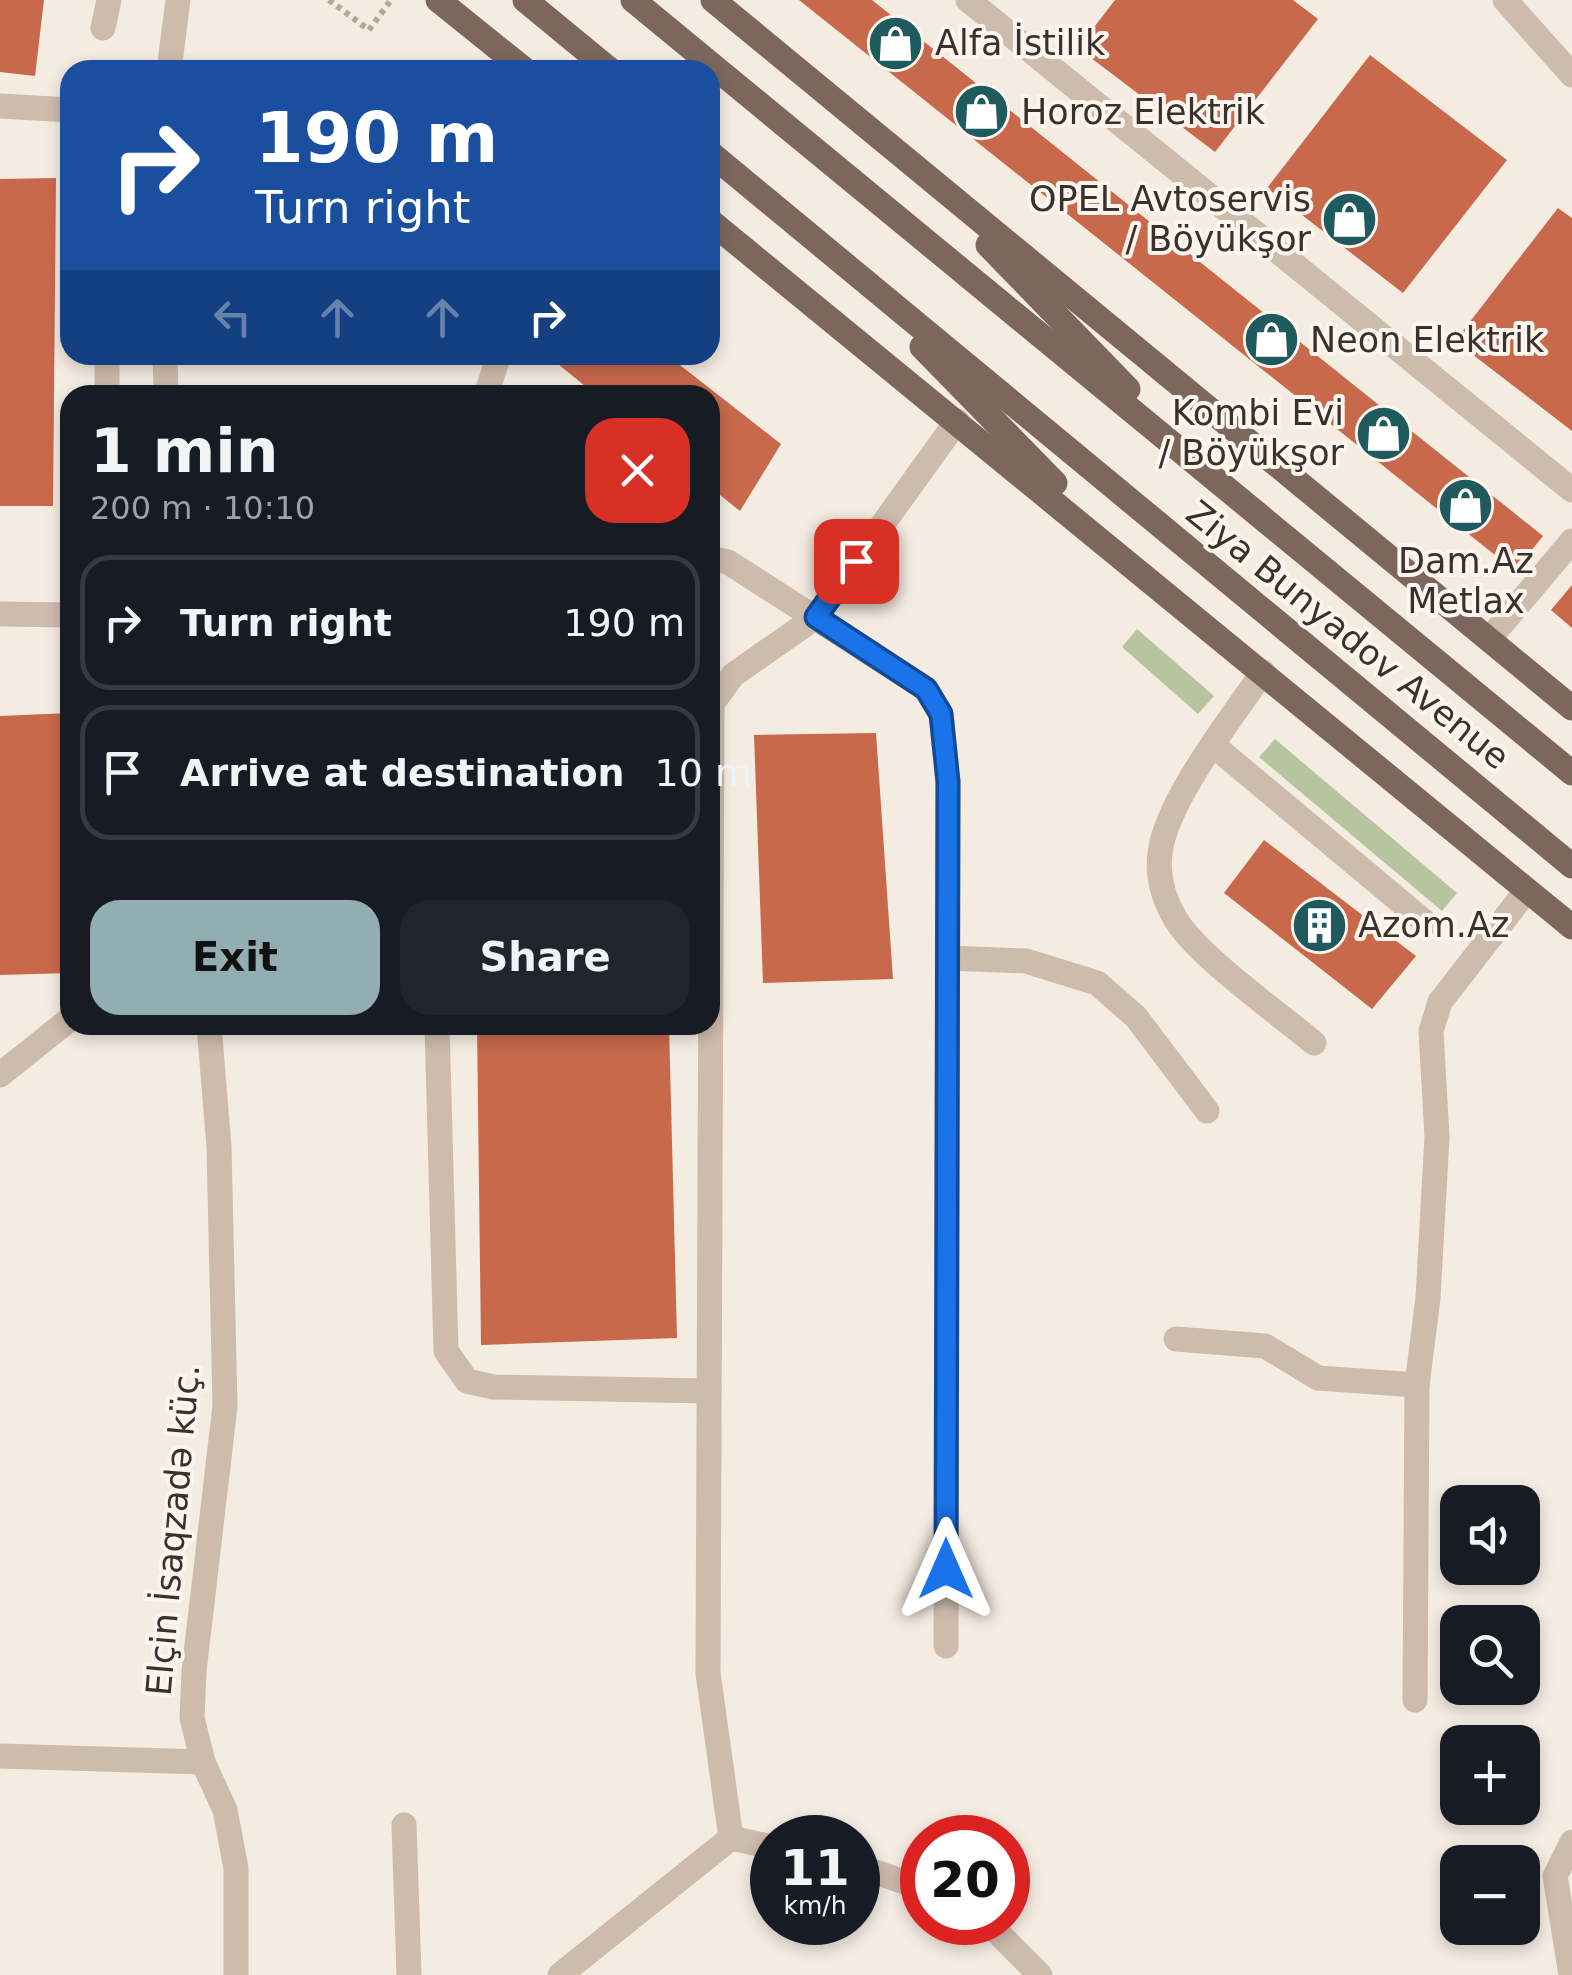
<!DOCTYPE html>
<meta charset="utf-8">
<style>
body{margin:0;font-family:"DejaVu Sans",sans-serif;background:#20242c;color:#f1f3f6;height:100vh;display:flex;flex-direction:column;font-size:38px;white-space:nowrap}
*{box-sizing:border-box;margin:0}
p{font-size:32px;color:#9ea1a6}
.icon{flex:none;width:55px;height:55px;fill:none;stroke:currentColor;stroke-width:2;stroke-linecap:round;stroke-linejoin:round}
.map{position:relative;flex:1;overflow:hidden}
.panel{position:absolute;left:60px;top:385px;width:660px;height:650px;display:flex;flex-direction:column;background:#171b24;border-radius:30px;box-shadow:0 5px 15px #0003}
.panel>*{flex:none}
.hud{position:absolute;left:60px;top:60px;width:660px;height:305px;border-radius:30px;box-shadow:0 5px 15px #0003;background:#1a4fa0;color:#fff;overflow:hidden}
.buttons{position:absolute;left:1440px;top:1485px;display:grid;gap:20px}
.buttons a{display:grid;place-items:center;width:100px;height:100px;border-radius:20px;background:#171b24;box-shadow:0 5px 15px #0003;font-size:50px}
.speed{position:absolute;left:750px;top:1815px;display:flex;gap:20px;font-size:50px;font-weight:700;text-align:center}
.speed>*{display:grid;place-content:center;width:130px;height:130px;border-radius:50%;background:#171b24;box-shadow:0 5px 15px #0003;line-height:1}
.speed small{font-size:25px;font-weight:400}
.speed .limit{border:15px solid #d22;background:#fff;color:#111}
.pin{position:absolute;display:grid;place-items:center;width:85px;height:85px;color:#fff;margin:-42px;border-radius:20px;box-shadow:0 5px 15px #0006}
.me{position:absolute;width:110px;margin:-55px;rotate:0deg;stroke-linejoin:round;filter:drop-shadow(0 0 8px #0008)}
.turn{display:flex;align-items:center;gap:35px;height:210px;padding:0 30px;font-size:45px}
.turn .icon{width:130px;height:130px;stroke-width:2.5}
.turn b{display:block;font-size:70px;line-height:85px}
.lanes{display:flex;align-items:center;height:95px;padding:0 30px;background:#0003;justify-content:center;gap:50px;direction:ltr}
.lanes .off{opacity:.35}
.round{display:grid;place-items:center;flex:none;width:105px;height:105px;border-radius:30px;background:#20242c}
.headline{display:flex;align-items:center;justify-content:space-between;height:170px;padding:0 30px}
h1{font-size:60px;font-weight:800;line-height:75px}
.primary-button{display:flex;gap:20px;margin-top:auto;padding:20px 30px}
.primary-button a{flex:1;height:115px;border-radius:30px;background:#92aeb2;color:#111;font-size:40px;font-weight:800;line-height:115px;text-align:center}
.primary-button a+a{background:#20242c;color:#f1f3f6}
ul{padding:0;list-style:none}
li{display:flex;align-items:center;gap:30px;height:135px;margin:0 20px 15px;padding:0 10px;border:5px solid #363941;border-radius:30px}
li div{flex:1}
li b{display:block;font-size:38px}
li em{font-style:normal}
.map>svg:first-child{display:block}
.green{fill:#b8c4a0}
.building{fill:#c8694b}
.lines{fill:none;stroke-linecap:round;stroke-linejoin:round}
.path{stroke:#b9a596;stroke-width:6;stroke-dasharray:5 5;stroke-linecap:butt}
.minor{stroke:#cdbbac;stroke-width:25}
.major{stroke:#7d675c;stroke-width:25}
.route-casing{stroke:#114b97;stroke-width:25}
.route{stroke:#1a73e8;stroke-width:18}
.labels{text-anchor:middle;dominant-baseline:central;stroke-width:8;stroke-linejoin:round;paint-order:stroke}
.poi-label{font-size:35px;fill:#3b302b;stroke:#fbf5ee;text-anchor:start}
.street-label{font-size:35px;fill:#3b302b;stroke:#fbf5ee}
</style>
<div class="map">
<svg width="1572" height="1975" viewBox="0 0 1572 1975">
<rect width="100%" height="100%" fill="#f4ebe1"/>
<!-- green -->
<g class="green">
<polygon points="1137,629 1214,696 1198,714 1122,647"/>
<polygon points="1275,739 1457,893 1442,911 1259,757"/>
</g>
<!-- building -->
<g class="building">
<polygon points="0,0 44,0 35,76 0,72"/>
<polygon points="799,0 872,0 1543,536 1515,571"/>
<polygon points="1115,0 1293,0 1318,19 1215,152 1078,48"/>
<polygon points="1370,55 1507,160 1403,293 1267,188"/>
<polygon points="56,178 53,506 0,506 0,179"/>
<polygon points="1558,208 1572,218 1572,431 1455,341"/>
<polygon points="547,355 667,355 781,444 740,511 710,487 710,395 596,395"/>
<polygon points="1572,585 1572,628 1551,610"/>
<polygon points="70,713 70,973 0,975 0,716"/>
<polygon points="876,733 893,979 763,983 754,735"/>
<polygon points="1264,840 1416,956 1372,1009 1224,893"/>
<polygon points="477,1025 669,1025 677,1338 481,1345"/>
</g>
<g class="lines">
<!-- path -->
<polyline class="path" points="329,0 369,30 391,0"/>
<!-- minor -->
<g class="minor">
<polyline points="968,0 1572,490"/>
<polyline points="1505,0 1572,75"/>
<polyline points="103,28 109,0"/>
<polyline points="169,70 178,0"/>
<polyline points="0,106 70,110"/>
<polyline points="107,355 107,395"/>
<polyline points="165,355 166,395"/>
<polyline points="486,395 499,355"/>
<polyline points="710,558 728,562 926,689 941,714 948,781 946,1646"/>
<polyline points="0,614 70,615"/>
<polyline points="1489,639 1572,541"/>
<path d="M 1263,672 C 1233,716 1166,801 1160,853 C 1157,876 1164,900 1176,920 C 1200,958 1277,1012 1314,1043"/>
<polyline points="1213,745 1426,923"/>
<polyline points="948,958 1026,961 1097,983 1136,1017 1207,1111"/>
<polyline points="209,1025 219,1147 225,1406 194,1671 192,1718 203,1762 225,1810 236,1868 236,1975"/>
<polyline points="437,1025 446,1351 467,1381 493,1387 709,1391"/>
<polyline points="0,1075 70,1019"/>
<polyline points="1176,1339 1265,1346 1318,1378 1417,1385"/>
<polyline points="1415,1700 1417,1385 1428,1298 1437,1137 1431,1031 1440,1002 1527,890"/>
<polyline points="0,1756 203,1762"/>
<polyline points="404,1825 409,1975"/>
<polyline points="731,1838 708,1673 712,704 733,675 816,617 957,421"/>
<polyline points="858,1866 922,1888"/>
<polyline points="987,1922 1040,1975"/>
<polyline points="560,1975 731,1838 772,1847"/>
<polyline points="1571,1975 1555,1876 1572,1842"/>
</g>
<!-- major -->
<g class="major">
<polyline points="438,0 525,70"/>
<polyline points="525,0 610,70"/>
<polyline points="633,0 1572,773"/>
<polyline points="713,0 1572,708"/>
<polyline points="710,153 1572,866"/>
<polyline points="710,221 1572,927"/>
<polyline points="988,245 1128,389"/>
<polyline points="922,347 1055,483"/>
</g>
</g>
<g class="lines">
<defs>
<polyline id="route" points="856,561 816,617 926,689 941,714 948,782 946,1569"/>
</defs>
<!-- route casing -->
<use href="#route" class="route-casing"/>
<!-- route -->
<use href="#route" class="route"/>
</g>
<!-- icons -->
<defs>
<symbol id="shop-disc" viewBox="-11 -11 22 22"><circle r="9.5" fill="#1f5a5e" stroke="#fbf5ee"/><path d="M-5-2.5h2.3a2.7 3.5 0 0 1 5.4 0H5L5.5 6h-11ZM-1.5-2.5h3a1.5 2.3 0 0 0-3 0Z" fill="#fff"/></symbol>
<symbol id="building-disc" viewBox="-11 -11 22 22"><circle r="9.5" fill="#1f5a5e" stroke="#fbf5ee"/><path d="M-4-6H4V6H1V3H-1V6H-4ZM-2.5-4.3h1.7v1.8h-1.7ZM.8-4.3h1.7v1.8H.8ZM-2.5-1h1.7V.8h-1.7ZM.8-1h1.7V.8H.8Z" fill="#fff"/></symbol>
</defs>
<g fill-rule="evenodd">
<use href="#shop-disc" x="864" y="12" width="63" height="63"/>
<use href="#shop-disc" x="950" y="80" width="63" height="63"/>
<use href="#shop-disc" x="1318" y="188" width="63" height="63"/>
<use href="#shop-disc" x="1240" y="308" width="63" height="63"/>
<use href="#shop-disc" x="1352" y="402" width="63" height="63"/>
<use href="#shop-disc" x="1434" y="474" width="63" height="63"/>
<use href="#building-disc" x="1288" y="894" width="63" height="63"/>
</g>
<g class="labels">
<!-- poi labels -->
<g class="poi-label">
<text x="935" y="43">Alfa İstilik</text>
<text x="1021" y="112">Horoz Elektrik</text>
<text x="1311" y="199" text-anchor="end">OPEL Avtoservis<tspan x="1311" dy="40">/ Böyükşor</tspan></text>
<text x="1310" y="340">Neon Elektrik</text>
<text x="1344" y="413" text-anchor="end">Kombi Evi<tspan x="1344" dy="40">/ Böyükşor</tspan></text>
<text x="1466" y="561" text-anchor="middle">Dam.Az<tspan x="1466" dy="40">Metlax</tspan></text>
<text x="1358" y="925">Azom.Az</text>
</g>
<!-- street labels -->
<g class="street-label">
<text transform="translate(1348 635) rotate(39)">Ziya Bunyadov Avenue</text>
<text transform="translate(173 1530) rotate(-85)">Elçin İsaqzadə küç.</text>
</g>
</g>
</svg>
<div class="buttons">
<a><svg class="icon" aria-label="sound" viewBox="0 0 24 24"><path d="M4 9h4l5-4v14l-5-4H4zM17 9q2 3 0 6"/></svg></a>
<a><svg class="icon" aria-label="search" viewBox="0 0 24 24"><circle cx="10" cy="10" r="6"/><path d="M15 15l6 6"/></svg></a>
<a>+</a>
<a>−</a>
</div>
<div class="speed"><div>11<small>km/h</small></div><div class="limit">20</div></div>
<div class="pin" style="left:856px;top:561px;background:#d93025"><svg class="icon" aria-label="arrive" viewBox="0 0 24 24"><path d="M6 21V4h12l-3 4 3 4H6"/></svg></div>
<svg class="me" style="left:946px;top:1569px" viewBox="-20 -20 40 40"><path d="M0-17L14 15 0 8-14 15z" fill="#1a73e8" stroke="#fff" stroke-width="4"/></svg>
<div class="hud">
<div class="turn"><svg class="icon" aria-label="right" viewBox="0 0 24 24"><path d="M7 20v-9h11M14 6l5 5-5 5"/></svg><div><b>190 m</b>Turn right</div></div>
<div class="lanes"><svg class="icon off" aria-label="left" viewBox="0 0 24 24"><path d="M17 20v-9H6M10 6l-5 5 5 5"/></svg><svg class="icon off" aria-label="ahead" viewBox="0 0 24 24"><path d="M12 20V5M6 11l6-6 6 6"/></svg><svg class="icon off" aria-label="ahead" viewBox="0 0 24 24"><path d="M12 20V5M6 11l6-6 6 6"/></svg><svg class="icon" aria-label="right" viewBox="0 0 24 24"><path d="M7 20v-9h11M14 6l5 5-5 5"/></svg></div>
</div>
<section class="panel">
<div class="headline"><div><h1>1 min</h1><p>200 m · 10:10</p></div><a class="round" style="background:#d93025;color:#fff"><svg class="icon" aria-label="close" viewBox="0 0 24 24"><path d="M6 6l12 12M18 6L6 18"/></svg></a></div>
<ul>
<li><svg class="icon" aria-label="right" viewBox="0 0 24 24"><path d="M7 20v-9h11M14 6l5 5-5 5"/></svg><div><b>Turn right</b></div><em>190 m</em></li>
<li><svg class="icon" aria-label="arrive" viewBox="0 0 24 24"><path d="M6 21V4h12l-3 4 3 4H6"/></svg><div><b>Arrive at destination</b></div><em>10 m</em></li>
</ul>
<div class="primary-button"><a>Exit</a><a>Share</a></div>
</section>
</div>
